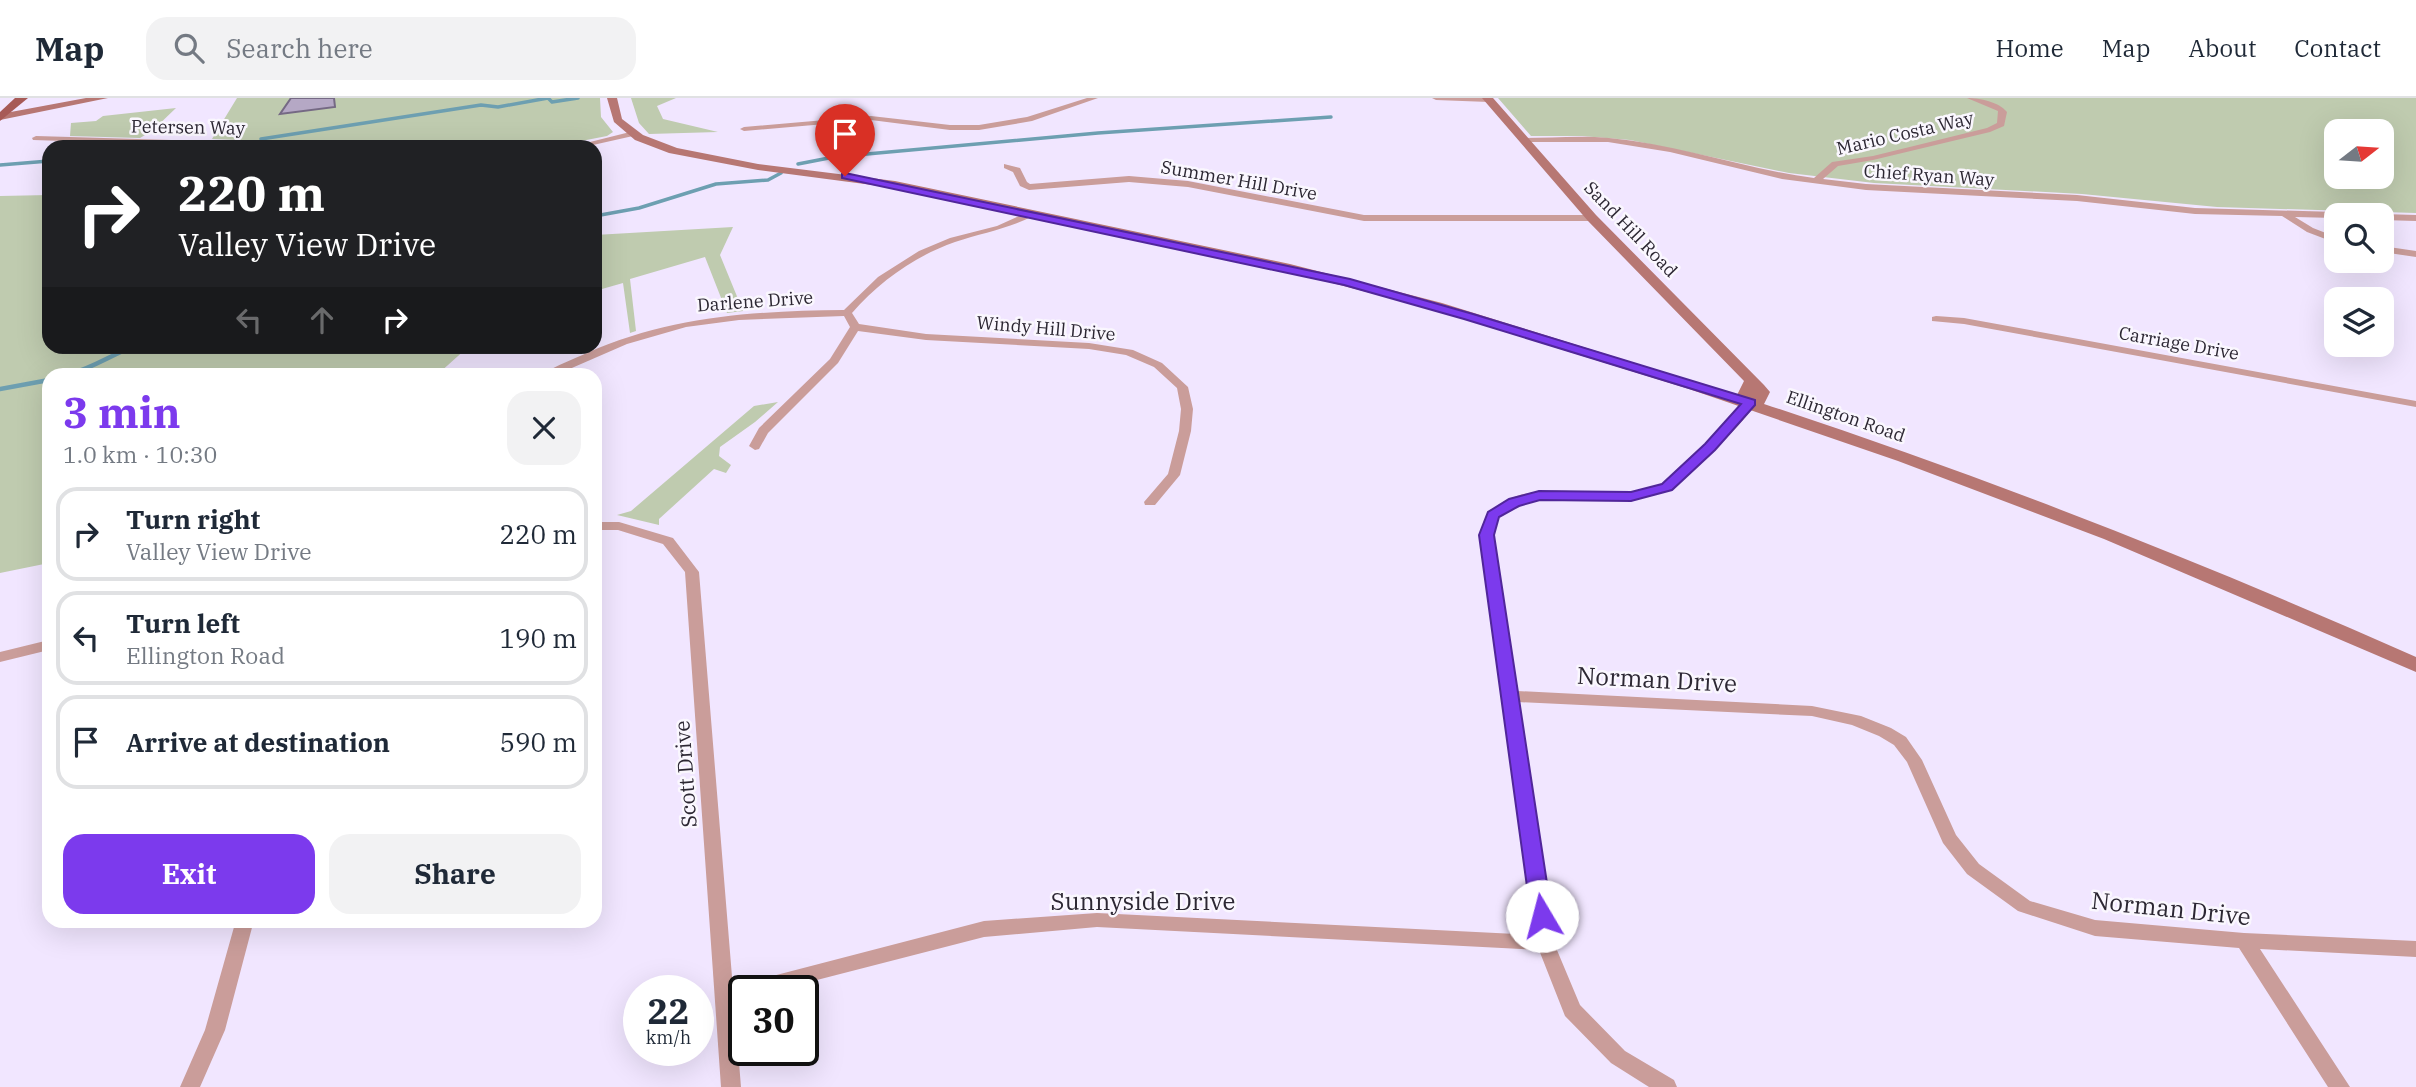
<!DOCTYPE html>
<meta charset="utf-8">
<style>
body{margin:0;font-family:"IBM Plex Serif",serif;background:#f2f2f3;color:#1f2937;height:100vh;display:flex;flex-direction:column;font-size:26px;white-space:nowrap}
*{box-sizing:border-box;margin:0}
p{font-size:23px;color:#747a83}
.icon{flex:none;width:38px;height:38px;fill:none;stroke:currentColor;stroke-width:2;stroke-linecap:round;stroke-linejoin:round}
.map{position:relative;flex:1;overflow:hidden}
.sheet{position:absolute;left:42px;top:270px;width:560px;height:560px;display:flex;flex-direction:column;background:#fff;border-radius:21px;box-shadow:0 7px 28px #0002}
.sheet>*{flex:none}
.banner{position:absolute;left:42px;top:42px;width:560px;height:214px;border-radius:21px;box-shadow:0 7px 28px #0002;background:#202124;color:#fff;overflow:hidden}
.needle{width:46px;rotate:73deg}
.fabs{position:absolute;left:2324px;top:21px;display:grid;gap:14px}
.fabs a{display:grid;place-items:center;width:70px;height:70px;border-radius:14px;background:#fff;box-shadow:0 7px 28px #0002;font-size:35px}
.speed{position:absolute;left:623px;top:877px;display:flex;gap:14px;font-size:35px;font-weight:700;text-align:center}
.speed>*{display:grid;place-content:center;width:91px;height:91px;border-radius:50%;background:#fff;box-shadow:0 7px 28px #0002;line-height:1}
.speed small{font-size:18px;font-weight:400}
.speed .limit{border:4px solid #111;border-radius:10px;background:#fff;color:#111}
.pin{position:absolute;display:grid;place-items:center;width:60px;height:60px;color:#fff;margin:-72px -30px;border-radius:50% 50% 50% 0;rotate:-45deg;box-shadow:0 0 7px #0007}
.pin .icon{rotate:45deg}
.me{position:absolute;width:77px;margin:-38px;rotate:352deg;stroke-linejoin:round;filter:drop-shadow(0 0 5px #0008)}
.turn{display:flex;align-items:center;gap:24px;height:147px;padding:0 21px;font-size:32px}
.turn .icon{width:91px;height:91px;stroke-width:2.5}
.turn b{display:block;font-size:49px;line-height:60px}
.lanes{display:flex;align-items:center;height:66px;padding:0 21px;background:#0003;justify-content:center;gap:35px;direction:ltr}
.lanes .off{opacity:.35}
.round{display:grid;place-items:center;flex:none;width:74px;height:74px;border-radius:21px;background:#f2f2f3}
.overview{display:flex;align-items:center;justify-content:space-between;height:119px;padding:0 21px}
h1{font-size:42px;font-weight:700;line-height:52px;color:#7c3aed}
.primary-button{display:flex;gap:14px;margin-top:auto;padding:14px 21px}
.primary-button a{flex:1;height:80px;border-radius:21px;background:#7c3aed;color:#fff;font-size:28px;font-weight:700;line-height:80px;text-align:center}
.primary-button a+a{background:#f2f2f3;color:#1f2937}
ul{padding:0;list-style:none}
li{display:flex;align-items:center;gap:21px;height:94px;margin:0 14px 10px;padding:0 7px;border:4px solid #e0e1e3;border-radius:21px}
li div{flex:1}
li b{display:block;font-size:26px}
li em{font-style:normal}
header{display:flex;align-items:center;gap:42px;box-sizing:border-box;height:98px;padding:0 35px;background:#fff;border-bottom:2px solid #e0e1e3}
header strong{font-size:33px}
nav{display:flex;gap:38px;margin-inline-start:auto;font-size:24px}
.search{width:490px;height:63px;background:#f2f2f3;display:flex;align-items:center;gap:18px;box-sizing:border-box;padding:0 24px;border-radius:21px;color:#747a83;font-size:26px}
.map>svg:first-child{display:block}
.green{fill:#bfcbaf;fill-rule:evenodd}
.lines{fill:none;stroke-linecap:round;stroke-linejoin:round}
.stream-far1{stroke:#6d9fb1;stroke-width:3.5}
.stream{stroke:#6d9fb1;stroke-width:4.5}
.building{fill:#b5a8c5;stroke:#756984;stroke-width:2}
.street{fill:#ca9d9a;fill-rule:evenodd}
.secondary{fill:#b77773;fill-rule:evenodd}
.primary{fill:#a75a57;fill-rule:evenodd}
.route{fill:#7c3aed;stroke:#51269a;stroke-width:2}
.labels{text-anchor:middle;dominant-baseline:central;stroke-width:5;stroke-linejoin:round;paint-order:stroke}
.far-street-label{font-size:18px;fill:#2c2733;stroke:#faf7fe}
.street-label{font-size:21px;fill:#2c2733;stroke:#faf7fe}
.near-street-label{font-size:24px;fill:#2c2733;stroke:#faf7fe}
</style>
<header>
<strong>Map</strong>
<div class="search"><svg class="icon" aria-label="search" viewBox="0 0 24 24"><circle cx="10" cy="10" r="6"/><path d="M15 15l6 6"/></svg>Search here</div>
<nav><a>Home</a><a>Map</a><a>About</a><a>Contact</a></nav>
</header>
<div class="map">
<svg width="2416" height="989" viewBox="0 0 2416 989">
<rect width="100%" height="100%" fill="#f1e6ff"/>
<!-- green -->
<g class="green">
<polygon points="237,0 600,0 601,19 613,34 607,38 550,49 412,49 212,41"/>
<polygon points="631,0 676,0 657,8 663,21 718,34 649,36 639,25"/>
<path d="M 1498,0 L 2416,0 L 2416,115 L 2217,109 L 2082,96 L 1874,85 L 1789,75 L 1630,42 L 1582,38 L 1531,38 ZM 2336,33 L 2382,33 L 2382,79 L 2336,79 Z"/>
<polygon points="176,10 152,33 140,40 70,38 71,25 96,23 103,18"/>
<polygon points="49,97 49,248 468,249 438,276 49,276 49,465 0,475 0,98"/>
<polygon points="733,129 720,157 743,213 727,215 705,159 630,181 636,233 630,235 623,185 595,193 595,137"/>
<polygon points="778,304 755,324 720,349 719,358 731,367 726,375 714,371 659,421 659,427 617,417 631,413 754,308"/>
</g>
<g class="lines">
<!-- stream-far1 -->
<g class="stream-far1">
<polyline points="261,41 481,7 498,9 548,0 552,4 578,0"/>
<polyline points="798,66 834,59 1098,35 1331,19"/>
<polyline points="0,67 49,63"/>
<polyline points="595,118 639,110 716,86 768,82 781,75"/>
</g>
<!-- stream -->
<g class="stream">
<path d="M 70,276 C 93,270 113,256 135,248"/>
<polyline points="0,291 49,282"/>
</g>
</g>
<!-- building -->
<polygon class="building" points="291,0 334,0 335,9 280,16"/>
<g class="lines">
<!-- street -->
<g class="street">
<polygon points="1087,0 1098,0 1032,23 979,32 950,32 871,22 744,33 740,31 744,29 871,18 950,27 979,27 1027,19"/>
<polygon points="1432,0 1490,0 1493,2 1489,4 1436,2"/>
<path d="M 1967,0 C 1980,0 1999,4 2007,14 L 2004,28 L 1990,34 L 1873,62 L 1838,68 L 1823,81 L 1866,86 L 2077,97 L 2195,110 L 2336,114 L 2340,117 L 2336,117 L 2336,120 L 2295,119 L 2313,130 L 2336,139 L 2336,145 L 2307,134 L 2282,118 L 2195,116 L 2077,103 L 1866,92 L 1782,81 L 1670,54 L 1608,44 L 1523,44 L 1519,42 L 1523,40 C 1551,40 1581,37 1609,40 C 1678,46 1745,71 1814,80 L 1832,64 L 1873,58 L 1987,30 L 1997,25 L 1998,13 Z"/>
<polygon points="630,34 633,34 633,38 584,49 570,49"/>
<polygon points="36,38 339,47 343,49 258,49 33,42 32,40"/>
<polygon points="1004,66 1020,70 1027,84 1030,86 1129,78 1188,83 1364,117 1592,117 1596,120 1592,123 1364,123 1188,89 1129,84 1029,92 1020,88 1013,74 1004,70"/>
<path d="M 1030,113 L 1034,116 L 1033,118 C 1008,131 982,135 955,144 C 915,158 880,183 852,215 L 859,226 L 926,236 L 1089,245 L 1133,252 L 1162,265 L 1188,289 L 1193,311 L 1191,333 L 1180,377 L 1155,407 L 1145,407 L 1144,404 L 1168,376 L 1179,333 L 1181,311 L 1177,290 L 1154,269 L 1126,257 L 1089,251 L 926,242 L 858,233 L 838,265 L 768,335 L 759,351 L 755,352 L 749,348 L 759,330 L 830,261 L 850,229 L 844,218 L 739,222 L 686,229 L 627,246 L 558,276 L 544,276 C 556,267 574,261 587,255 C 670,218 755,213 844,212 L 878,179 L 919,153 L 950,140 L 997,128 Z"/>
<polygon points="2382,116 2416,117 2416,123 2382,122 2382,117 2379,117"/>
<polygon points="2382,148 2416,153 2416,159 2382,154"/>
<polygon points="1936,218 1964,220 2416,303 2416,309 1964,226 1932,223 1932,219"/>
<path d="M 1750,302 L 1756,305 C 1745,322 1731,335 1716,350 C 1679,388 1665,403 1609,402 C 1567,401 1536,395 1499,419 L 1494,437 L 1517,593 L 1812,608 L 1861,618 L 1891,630 L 1906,639 L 1922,662 L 1956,737 L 1979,766 L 2030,803 L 2095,822 L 2244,835 L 2416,843 L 2416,859 L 2260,851 L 2350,989 L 2328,989 L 2239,850 L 2095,838 L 2018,813 L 1967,776 L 1943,745 L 1907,664 L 1894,647 L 1879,638 L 1852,627 L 1812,618 L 1518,604 L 1554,845 L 1580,907 L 1625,953 L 1674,982 L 1677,989 L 1649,989 L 1611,965 L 1565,918 L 1539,852 L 1097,829 L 984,839 L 778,892 L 744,892 L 742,898 L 739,892 L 742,886 L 749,884 L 984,823 L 1097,815 L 1535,837 L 1480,437 L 1487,417 C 1531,370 1605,410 1658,387 C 1685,376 1717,336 1738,315 L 1746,303 Z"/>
<polygon points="595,424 619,424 673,440 699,474 741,989 721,989 685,474 663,446 618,432 595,432"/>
<polygon points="49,542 49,552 0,564 0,554"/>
<polygon points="236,822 254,822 225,932 200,989 180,989 205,932"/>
</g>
<!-- secondary -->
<g class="secondary">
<polygon points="86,0 108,0 0,22 0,16"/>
<path d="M 607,0 L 617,0 L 622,21 L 643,37 L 677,50 L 758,66 L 895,83 L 1290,166 L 1442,205 L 1737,297 L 1744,283 L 1588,123 L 1482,0 L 1493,0 L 1596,117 L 1764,287 L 1770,294 L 1764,306 C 1986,379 2202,464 2416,559 L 2416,574 L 2104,441 L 1898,363 L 1689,291 L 1432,211 L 1290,174 L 895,90 L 758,72 L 669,55 L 635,42 L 614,24 Z"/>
</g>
<!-- primary -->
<polygon class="primary" points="15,0 28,0 0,23 0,14"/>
</g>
<!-- route -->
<polygon class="route" points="845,75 1350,181 1473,216 1755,302 1755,307 1715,352 1672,392 1631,403 1540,402 1519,408 1499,419 1494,437 1552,818 1549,824 1542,826 1534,824 1531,818 1479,437 1488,414 1509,401 1539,393 1631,394 1662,386 1705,346 1741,306 1464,221 1344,187 842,80 842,76"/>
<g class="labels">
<!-- far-street labels -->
<g class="far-street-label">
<text transform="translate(188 29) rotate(1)">Petersen Way</text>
<text transform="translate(1905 35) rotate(-13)">Mario Costa Way</text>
<text transform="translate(1929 77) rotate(4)">Chief Ryan Way</text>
<text transform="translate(1239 82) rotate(10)">Summer Hill Drive</text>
<text transform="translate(1631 131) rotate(46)">Sand Hill Road</text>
<text transform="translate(755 203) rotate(-4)">Darlene Drive</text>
<text transform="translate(1046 230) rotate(5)">Windy Hill Drive</text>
<text transform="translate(2179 245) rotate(10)">Carriage Drive</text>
<text transform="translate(1846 318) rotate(19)">Ellington Road</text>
</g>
<!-- street labels -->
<g class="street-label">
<text transform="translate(685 676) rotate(-94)">Scott Drive</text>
</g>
<!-- near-street labels -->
<g class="near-street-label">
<text transform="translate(1657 581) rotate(3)">Norman Drive</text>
<text x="1143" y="803">Sunnyside Drive</text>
<text transform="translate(2171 810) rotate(6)">Norman Drive</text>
</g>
</g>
</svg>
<div class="fabs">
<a><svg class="needle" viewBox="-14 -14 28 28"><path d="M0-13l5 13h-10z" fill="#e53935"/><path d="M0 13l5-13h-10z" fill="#747a83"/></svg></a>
<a><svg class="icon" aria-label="search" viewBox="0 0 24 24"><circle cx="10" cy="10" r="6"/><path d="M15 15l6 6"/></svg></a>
<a><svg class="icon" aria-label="layers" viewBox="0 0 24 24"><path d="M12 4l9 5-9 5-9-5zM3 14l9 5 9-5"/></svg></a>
</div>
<div class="speed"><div>22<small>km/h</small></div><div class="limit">30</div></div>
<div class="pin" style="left:845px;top:78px;background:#d93025"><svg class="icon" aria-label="arrive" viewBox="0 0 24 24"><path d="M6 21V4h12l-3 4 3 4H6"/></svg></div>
<svg class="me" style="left:1542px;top:818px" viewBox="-20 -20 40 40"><circle r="19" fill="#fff"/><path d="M0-13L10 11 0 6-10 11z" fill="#7c3aed"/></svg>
<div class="banner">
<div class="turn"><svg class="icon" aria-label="right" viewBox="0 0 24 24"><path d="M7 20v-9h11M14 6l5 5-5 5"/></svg><div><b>220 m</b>Valley View Drive</div></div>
<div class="lanes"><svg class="icon off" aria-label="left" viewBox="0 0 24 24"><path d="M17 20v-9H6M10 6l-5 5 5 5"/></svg><svg class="icon off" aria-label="ahead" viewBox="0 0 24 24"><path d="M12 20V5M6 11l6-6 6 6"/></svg><svg class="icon" aria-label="right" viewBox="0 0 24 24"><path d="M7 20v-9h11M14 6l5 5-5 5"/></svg></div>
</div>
<section class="sheet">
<div class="overview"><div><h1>3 min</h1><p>1.0 km · 10:30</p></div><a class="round"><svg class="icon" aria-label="close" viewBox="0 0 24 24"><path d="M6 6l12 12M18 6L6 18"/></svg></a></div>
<ul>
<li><svg class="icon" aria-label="right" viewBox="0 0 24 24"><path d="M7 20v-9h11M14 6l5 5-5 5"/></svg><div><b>Turn right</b><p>Valley View Drive</p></div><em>220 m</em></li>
<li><svg class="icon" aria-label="left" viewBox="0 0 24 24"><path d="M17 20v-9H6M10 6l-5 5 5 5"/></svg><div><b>Turn left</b><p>Ellington Road</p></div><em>190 m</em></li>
<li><svg class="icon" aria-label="arrive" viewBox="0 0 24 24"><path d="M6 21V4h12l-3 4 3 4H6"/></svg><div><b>Arrive at destination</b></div><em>590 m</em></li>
</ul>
<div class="primary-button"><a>Exit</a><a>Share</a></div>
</section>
</div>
